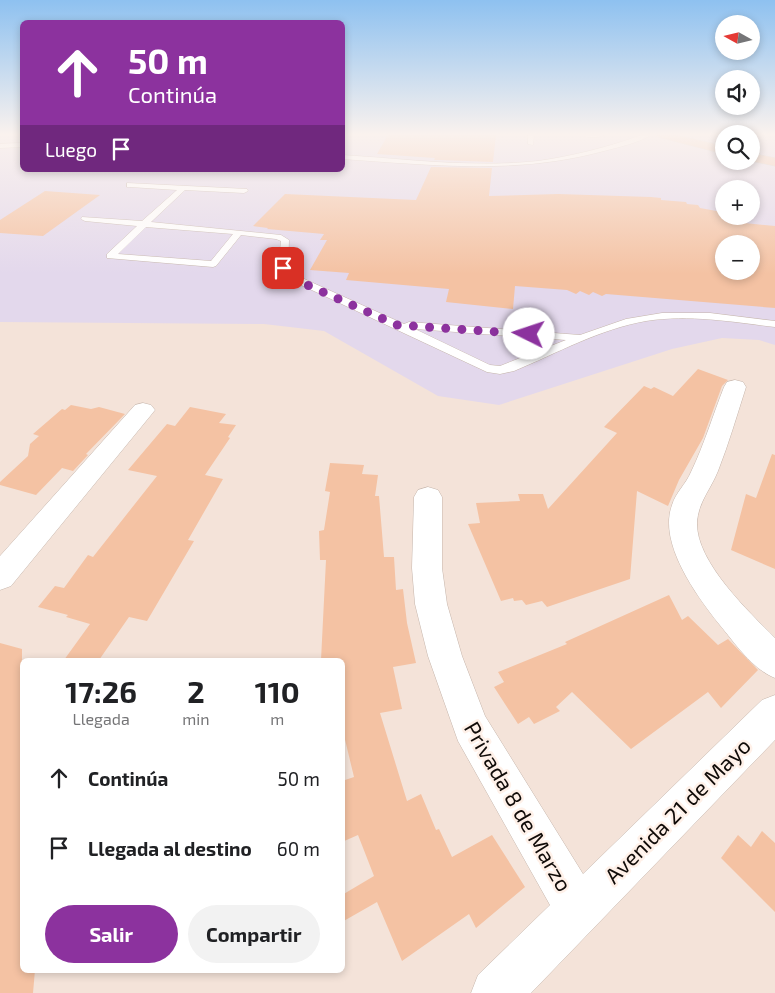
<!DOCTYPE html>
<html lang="es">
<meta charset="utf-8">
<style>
body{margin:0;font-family:"Exo 2",sans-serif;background:#f2f2f2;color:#202124;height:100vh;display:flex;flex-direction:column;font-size:19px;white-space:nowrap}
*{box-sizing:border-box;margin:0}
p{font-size:16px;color:#757577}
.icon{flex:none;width:28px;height:28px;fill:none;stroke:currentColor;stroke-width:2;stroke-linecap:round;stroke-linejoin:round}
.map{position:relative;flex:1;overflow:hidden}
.drawer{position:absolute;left:20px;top:658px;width:325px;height:315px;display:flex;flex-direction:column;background:#fff;border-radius:8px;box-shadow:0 2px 8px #0003}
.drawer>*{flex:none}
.guide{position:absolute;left:20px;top:20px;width:325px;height:152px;border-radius:8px;box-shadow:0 2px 8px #0003;background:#8c329e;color:#fff;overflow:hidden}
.needle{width:32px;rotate:278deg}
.controls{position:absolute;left:715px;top:15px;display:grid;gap:10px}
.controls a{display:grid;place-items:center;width:45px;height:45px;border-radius:50%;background:#fff;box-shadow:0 2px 8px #0003;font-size:25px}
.pin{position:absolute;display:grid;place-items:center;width:42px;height:42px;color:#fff;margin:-21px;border-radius:10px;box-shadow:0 2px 8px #0006}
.me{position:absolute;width:55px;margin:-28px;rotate:274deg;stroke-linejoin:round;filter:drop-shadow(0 0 4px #0008)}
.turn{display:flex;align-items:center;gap:18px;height:105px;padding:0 25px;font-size:22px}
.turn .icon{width:65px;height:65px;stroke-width:2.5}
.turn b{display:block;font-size:35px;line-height:42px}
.then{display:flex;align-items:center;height:48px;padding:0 25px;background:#0003;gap:10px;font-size:19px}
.eta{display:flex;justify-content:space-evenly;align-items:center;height:85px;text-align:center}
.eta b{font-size:30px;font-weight:700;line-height:35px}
.primary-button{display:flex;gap:10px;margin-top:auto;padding:10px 25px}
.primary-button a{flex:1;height:58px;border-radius:30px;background:#8c329e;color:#fff;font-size:20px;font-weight:700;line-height:58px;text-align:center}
.primary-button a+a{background:#f2f2f2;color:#202124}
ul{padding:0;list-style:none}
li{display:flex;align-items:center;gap:15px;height:70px;padding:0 25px}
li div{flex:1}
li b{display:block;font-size:19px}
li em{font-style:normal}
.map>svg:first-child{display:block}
.industrial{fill:#e3d8ec;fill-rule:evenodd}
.building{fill:#f4c2a3;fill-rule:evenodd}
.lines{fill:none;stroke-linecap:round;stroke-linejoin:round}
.lane-casing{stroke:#c5b5ab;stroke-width:1}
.street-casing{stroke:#c5b5ab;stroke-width:1}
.primary-casing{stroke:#cac9c9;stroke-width:1}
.lane{fill:#fff;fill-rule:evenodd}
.street{fill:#fff;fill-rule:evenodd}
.primary{fill:#efc0a7;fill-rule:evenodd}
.route{stroke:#8c329e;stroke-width:9;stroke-dasharray:0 16.2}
.labels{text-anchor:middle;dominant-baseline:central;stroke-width:5;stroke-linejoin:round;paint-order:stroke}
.near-street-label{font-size:22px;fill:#100b08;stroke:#fff1e9}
</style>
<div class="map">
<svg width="775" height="993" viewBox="0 0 775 993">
<rect width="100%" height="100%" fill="#f4e3d9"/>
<!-- industrial -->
<path class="industrial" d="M 0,135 L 22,135 L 22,170 L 342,170 L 343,135 L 724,135 L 724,161 L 751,161 L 751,135 L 775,135 L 775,345 L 759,340 L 722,338 L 672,349 L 499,405 L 438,396 L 324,331 L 264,324 L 0,322 ZM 724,189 L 751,189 L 751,216 L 724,216 ZM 724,244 L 751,244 L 751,271 L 724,271 Z"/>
<!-- building -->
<g class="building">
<polygon points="388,135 496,135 493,162 440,160 434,160 435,158 377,154"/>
<path d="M 431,167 L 492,168 L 489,196 L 558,194 L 651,197 L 661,198 L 661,200 L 686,202 L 687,204 L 698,205 L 700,208 L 722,212 L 725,221 L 775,226 L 775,308 L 606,294 L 602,296 L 593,292 L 589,295 L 580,291 L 576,294 L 567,290 L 515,286 L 513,309 L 446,302 L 449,289 L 346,280 L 349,273 L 310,270 L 327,240 L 320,240 L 324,234 L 267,229 L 268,228 L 253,226 L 285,194 L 416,200 ZM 724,244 L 751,244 L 751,271 L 724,271 Z"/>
<polygon points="45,191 100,195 43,236 0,233 0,220"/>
<polygon points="698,369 728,380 722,386 703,438 679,480 668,506 637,491 630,579 547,607 542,601 526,605 522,600 514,601 513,598 501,601 468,524 480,523 476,503 520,501 518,494 543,494 548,509 617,433 604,427 644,386 651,389 654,387 673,396"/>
<polygon points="71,405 91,409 99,407 125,414 86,454 88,455 73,471 62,468 36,495 0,485 0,482 28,456 30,444 39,436 33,434 62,409 65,410"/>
<polygon points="190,407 226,414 219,423 236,425 228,437 230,438 205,475 223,479 188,540 194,541 147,621 129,617 99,660 64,660 90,624 66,617 68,615 38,607 55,586 64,588 88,555 93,557 157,476 128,470 167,424 175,426"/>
<polygon points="772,454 775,455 775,569 731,550 746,494 756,498"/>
<polygon points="330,463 364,465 362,474 378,475 375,496 379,496 384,557 394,557 396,590 403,589 407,623 416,663 393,667 402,709 380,713 407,801 421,794 436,830 439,829 452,857 492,835 525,887 476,928 469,914 402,961 377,902 342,922 342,895 374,876 358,835 342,842 342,781 354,777 342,727 342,660 321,660 326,560 320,560 319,531 324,530 330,492 325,491"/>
<polygon points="669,595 682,620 688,616 718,645 728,639 758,670 721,708 708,692 631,749 572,692 556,707 560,711 534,724 529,717 518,724 494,687 504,682 498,672 567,644 565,642"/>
<polygon points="0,643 22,649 22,970 35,970 33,993 0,993"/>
<polygon points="762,831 775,843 775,912 721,858 738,835 751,847"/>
</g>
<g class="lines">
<defs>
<g id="lane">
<polygon points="528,135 534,135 533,145 528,144"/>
<path d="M 582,135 L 604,135 C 599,138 587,138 582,135 Z"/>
<path d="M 642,135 L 651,135 C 638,143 619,147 604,151 C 516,175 432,165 342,159 L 342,155 C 407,159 473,168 538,161 C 573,156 608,147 642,135 Z"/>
<polygon points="22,143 22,147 0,148 0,144"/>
<polygon points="751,147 764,158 764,160 760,160 751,153"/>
<path d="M 127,183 L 247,189 L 248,191 L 244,193 L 185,190 L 151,222 L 281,235 L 289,240 L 288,268 L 291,273 L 404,324 L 409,322 L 580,335 L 626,319 L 662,313 L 710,313 L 775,321 L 775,327 C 733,322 689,314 646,321 C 600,329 557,353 514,371 L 500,374 L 487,372 L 284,277 L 278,268 L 281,241 L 276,239 L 241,235 L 216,266 L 213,267 L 107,258 L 107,254 L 137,226 L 85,221 L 81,219 L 82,217 L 142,221 L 177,190 L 130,187 L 127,187 ZM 146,227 L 233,234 L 211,261 L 118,254 ZM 415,329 L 566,340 L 500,366 L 490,365 Z"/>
</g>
<g id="street">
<path d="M 735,380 L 743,382 L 746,387 C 737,415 729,443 718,471 C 711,489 698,502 697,523 C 696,562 749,612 775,638 L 775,678 C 752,669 735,643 719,624 C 696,595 658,543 672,505 C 676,492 686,484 691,472 C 704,445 713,415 724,387 L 727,382 Z"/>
<polygon points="143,403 151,405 155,410 151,415 11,586 0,590 0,556 135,405"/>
<polygon points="428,487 438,490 442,497 442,568 447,604 462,656 485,716 583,874 762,700 775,695 775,740 531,993 471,993 478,975 550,905 458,741 428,656 415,604 412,568 414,497 418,490"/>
</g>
<g id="primary">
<polygon points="656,135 676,135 724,146 724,154 658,137"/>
<polygon points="751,153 775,158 775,166 751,161"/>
</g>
</defs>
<!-- lane casing -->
<use href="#lane" class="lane-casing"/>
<!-- street casing -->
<use href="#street" class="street-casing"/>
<!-- primary casing -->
<use href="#primary" class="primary-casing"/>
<!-- lane -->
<use href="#lane" class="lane"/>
<!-- street -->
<use href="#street" class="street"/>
<!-- primary -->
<use href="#primary" class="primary"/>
</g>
<!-- sky -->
<linearGradient id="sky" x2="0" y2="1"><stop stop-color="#8ec1f0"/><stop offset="0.49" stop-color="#faf2ee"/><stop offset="1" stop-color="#faf2ee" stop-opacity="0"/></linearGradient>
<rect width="775" height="274" fill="url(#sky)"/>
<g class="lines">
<!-- route -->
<polyline class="route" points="283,268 287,276 397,325 529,334"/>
</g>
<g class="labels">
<!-- near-street labels -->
<g class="near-street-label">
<text transform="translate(519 806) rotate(60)">Privada 8 de Marzo</text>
<text transform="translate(677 810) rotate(-45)">Avenida 21 de Mayo</text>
</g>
</g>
</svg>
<div class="controls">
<a><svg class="needle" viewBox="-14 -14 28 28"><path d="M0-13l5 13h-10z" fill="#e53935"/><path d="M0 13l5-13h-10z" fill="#757577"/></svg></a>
<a><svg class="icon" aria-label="sound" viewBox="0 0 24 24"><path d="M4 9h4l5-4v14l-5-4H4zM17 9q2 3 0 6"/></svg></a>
<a><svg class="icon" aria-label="search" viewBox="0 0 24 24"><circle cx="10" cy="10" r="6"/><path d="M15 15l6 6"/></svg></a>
<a>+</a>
<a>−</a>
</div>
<div class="pin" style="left:283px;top:268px;background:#d93025"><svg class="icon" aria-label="arrive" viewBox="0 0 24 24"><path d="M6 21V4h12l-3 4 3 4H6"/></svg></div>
<svg class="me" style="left:529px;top:334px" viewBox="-20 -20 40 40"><circle r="19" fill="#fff"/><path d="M0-13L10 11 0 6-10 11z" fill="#8c329e"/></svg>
<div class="guide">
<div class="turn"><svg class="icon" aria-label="ahead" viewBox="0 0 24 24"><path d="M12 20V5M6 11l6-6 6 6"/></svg><div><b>50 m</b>Continúa</div></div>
<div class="then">Luego<svg class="icon" aria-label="arrive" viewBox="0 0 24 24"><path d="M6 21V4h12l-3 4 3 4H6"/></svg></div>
</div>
<section class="drawer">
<div class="eta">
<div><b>17:26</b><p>Llegada</p></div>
<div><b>2</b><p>min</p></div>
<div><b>110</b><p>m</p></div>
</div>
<ul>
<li><svg class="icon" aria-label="ahead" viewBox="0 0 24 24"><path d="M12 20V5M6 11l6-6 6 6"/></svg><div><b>Continúa</b></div><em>50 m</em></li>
<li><svg class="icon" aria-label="arrive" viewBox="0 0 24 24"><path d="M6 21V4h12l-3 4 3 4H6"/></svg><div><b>Llegada al destino</b></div><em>60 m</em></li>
</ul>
<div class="primary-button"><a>Salir</a><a>Compartir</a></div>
</section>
</div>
